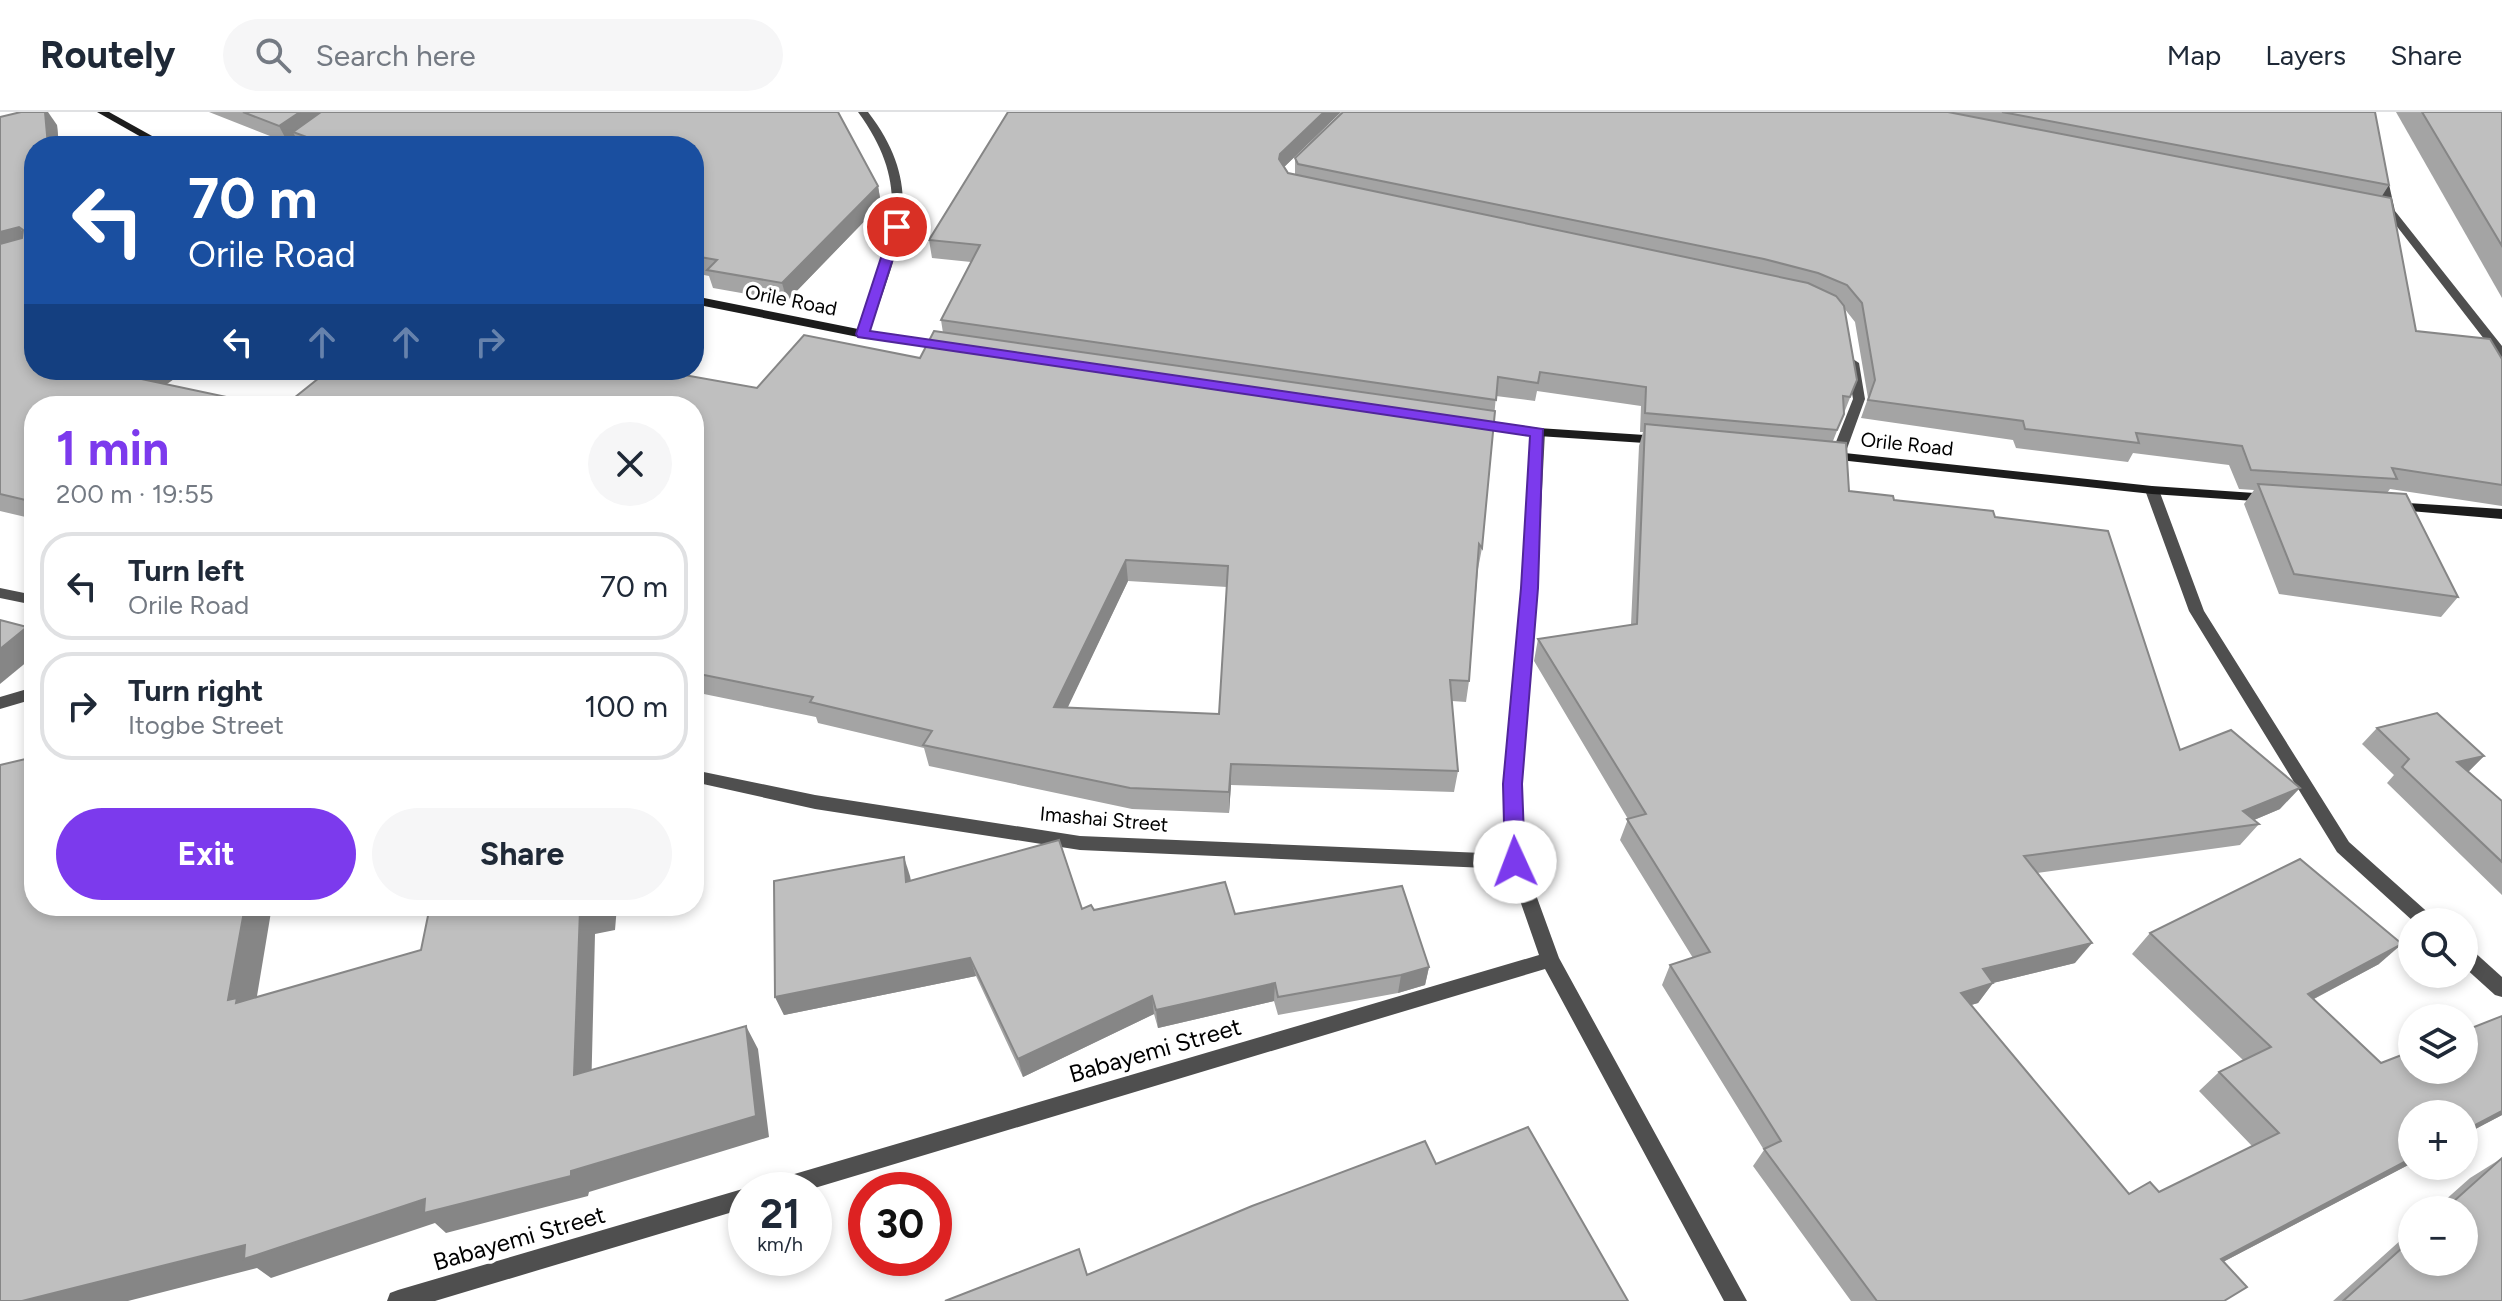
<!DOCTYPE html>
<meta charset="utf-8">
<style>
body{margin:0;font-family:Figtree,sans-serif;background:#f6f6f7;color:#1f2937;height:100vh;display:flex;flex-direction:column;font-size:30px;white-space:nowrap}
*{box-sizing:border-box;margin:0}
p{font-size:26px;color:#747a83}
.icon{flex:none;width:44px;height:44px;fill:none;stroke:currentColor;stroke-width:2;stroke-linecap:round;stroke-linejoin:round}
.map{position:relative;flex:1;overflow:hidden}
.panel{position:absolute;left:24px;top:284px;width:680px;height:520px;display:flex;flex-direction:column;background:#fff;border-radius:32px;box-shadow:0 4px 12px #0003}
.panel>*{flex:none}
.hud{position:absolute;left:24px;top:24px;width:680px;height:244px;border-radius:32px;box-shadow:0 4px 12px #0003;background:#1a4fa0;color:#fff;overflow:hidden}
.fabs{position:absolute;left:2398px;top:796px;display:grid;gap:16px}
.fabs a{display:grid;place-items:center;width:80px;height:80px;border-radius:50%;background:#fff;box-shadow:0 4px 12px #0003;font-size:40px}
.speed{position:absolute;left:728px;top:1060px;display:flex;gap:16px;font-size:40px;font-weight:700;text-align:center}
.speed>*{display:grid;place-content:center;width:104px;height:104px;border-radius:50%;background:#fff;box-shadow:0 4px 12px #0003;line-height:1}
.speed small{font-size:20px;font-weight:400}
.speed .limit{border:12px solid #d22;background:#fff;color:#111}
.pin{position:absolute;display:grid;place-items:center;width:68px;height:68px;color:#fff;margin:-34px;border:4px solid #fff;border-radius:50%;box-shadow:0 2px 8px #0007}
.me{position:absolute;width:88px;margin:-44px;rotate:358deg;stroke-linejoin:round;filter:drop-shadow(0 0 6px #0008)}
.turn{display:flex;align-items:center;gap:28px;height:168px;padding:0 32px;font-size:36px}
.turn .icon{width:104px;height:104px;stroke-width:2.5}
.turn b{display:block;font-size:56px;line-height:68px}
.lanes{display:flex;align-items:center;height:76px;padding:0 32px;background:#0003;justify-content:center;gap:40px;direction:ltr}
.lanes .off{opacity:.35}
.round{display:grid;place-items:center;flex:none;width:84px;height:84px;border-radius:42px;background:#f6f6f7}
.overview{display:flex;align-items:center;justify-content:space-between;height:136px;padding:0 32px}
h1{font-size:48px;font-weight:700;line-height:60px;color:#7c3aed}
.action{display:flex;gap:16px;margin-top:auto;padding:16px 32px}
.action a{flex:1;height:92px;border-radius:48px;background:#7c3aed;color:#fff;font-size:32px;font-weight:700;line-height:92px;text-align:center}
.action a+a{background:#f6f6f7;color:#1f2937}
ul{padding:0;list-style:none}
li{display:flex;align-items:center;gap:24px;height:108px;margin:0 16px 12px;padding:0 16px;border:4px solid #e0e1e3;border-radius:32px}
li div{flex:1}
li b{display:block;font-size:30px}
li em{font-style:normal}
header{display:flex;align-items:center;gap:48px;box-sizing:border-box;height:112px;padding:0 40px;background:#fff;border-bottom:2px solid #e0e1e3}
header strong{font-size:38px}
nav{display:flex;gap:44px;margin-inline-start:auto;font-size:28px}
.search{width:560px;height:72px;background:#f6f6f7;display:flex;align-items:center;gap:20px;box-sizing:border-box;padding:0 28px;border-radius:44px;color:#747a83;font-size:30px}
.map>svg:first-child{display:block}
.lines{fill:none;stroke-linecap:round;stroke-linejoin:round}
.street{fill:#4f4f4f;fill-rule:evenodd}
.secondary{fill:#1c1c1c;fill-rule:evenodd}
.wall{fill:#a4a4a4;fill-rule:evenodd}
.shaded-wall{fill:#868686}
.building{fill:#bfbfbf;stroke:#868686;stroke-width:2;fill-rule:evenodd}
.route{fill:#7c3aed;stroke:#51269a;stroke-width:2}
.labels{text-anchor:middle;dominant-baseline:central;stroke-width:7;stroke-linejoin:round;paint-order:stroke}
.street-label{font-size:20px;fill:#000;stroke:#fff}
.near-street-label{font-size:24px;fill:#000;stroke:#fff}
</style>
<header>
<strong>Routely</strong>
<div class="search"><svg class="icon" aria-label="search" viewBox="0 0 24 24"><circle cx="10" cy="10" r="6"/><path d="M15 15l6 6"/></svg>Search here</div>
<nav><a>Map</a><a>Layers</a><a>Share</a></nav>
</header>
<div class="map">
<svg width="2502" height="1189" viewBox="0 0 2502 1189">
<rect width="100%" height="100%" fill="#fff"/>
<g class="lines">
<!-- street -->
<g class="street">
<polygon points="338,0 349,0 302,34 290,34"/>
<path d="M 858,0 L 868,0 C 930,80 896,138 869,222 L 863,226 L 857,222 C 885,137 919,83 858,0 Z"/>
<polygon points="2377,57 2386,59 2395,99 2502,234 2502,246 2498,245 2385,99"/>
<polygon points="1853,247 1859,251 1865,287 1844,345 1837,349 1830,345 1853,287 1847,251"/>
<polygon points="1538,316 1545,320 1537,476 1520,672 1524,750 1559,846 1747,1189 1724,1189 1545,857 808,1078 763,1078 767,1071 774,1068 1539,843 1509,757 1080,738 815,697 694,670 694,658 815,683 1080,724 1506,742 1504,672 1523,476 1531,320"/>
<polygon points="2152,374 2159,378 2204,499 2349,730 2433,805 2436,810 2414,810 2337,740 2189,499 2145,378"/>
<polygon points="0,476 34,483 34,493 0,486"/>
<polygon points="34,575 34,587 0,597 0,585"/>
<polygon points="2464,835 2471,837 2502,865 2502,885 2495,883 2464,855"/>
<polygon points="746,1076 752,1078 746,1078 746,1096 435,1189 387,1189 390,1181 398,1178"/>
</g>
<!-- secondary -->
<g class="secondary">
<polygon points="97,0 109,0 170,34 157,34"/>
<polygon points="694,184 863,218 946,230 952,234 946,238 863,226 694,192"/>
<polygon points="1472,307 1538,316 1660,324 1667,328 1660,332 1538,324 1467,314 1465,311"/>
<polygon points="1826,339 2152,374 2269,382 2276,386 2269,390 2152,382 1821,346 1819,343"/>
<polygon points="2392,390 2502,397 2502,407 2387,397 2385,394 2387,391"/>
</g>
</g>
<!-- wall -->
<g class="wall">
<polygon points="209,0 838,0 878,74 881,92 787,189 713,176 709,164 694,161 694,34 301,34 296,26 288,31"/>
<path d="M 1008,0 L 1341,0 L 1284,55 L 1288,61 L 1295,63 L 1295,46 L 1343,0 L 2375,0 L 2389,73 L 2382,84 L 2416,219 L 2502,247 L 2502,394 L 2390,377 L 2387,381 L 2458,485 L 2441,505 L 2279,482 L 2244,392 L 2254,378 L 2239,377 L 2229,353 L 2133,341 L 2128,350 L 2016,336 L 2013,328 L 1861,306 L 1868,286 L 1855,210 L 1844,196 L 1857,268 L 1833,329 L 1849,379 L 1894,388 L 1995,405 L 2180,638 L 2280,697 L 2254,708 L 2259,712 L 2240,733 L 2037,761 L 2075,851 L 1993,871 L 1978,891 L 1971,893 L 2129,1082 L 2159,1080 L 2252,1034 L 2199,979 L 2219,960 L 2243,948 L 2132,842 L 2150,821 L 2379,852 L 2314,887 L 2381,951 L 2502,1003 L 2464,1023 L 2464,1002 L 2412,1002 L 2412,1051 L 2223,1150 L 2226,1189 L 1851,1189 L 1753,1054 L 1764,1038 L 1662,873 L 1670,853 L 1693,846 L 1620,728 L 1628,707 L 1534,549 L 1538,527 L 1631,513 L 1639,334 L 1643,320 L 1640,320 L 1641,294 L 1537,279 L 1535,289 L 1496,284 L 1482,436 L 1478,457 L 1478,456 L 1469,569 L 1466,590 L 1452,589 L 1458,659 L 1454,680 L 1231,673 L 1229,701 L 1132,697 L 929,654 L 924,636 L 818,611 L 816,605 L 694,580 L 694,294 L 757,276 L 920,246 L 943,221 L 941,208 L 971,150 L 932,146 L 929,128 ZM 1128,469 L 1227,475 L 1219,602 L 1067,596 Z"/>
<polygon points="2396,0 2502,0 2502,186"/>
<polygon points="0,5 57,13 59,34 34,34 34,407 0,399"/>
<polygon points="2377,616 2484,644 2468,660 2502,689 2502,783 2387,671 2394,663 2362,632"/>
<polygon points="910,764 911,769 1082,797 1235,802 1429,855 1425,873 1398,881 1278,903 1274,889 1158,916 1154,902 1023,965 976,864 784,903 775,885"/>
<polygon points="2502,1046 2502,1189 2333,1189 2412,1118 2412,1150 2464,1098 2434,1098 2470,1066"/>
</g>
<!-- shaded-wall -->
<g class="shaded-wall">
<polygon points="45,0 48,0 57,13 59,34 48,34"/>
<polygon points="300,0 333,0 293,20 296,26 288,31 279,14"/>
<polygon points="1324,0 1341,0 1279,60 1280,42"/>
<polygon points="878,74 881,92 787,189 782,171"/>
<polygon points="19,115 33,135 0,144 0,120"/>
<polygon points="143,258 187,258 147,286 132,265"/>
<polygon points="1126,448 1128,469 1058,616 1054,595"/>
<polygon points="27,515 34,523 34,544 0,572 0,537"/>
<polygon points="2484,644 2468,660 2457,650"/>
<polygon points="1231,652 1231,673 1229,701 1229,680"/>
<polygon points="2300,676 2280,697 2235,716 2243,699"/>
<polygon points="904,745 910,764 912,789 906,770"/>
<polygon points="245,794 272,794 254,902 228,888"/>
<polygon points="600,794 617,794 615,818 595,822 591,985 574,963 580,798"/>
<polygon points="2092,831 2075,851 1968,877 1983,857"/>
<polygon points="2402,832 2379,852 2287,901 2308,882"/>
<polygon points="970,846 976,864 784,903 775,885"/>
<polygon points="1429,855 1425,873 1398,881 1401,863"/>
<polygon points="1275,871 1274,889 1158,916 1156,898"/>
<polygon points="1993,871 1978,891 1947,900 1961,881"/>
<polygon points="1152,884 1154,902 1023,965 1018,947"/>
<polygon points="746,914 758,937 769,1025 589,1080 588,1084 446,1121 435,1111 271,1166 257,1156 128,1189 22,1189 425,1087 571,1059"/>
<polygon points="2502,999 2502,1003 2464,1023 2464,1019"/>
<polygon points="2412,1046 2412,1051 2198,1163 2221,1147"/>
</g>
<!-- building -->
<g class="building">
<polygon points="21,0 45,0 48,34 34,34 34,258 143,258 132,265 269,294 34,294 34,390 0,382 0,132 22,126 23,118 19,115 0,120 0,5"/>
<polygon points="243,0 300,0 279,14"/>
<polygon points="321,0 838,0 878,74 782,171 707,158 717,148 694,144 694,34 314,34 320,30 293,20"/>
<polygon points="1008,0 1324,0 1280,42 1279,47 1288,61 1808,171 1836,184 1844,194 1857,268 1850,285 1843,284 1844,302 1837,318 1645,301 1646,275 1540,260 1538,271 1498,265 1496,288 941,208 980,133 929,128"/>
<polygon points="1343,0 1948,0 2391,86 2416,219 2490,227 2502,247 2502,373 2392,356 2397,367 2251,358 2242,334 2136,321 2139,331 2025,317 2023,309 1868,288 1875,268 1862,191 1847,173 1818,161 1764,147 1298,52 1295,46"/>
<polygon points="2002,0 2375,0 2389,73"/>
<polygon points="2422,0 2502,0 2502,134"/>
<path d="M 934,219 L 1495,299 L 1482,436 L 1479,432 L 1469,569 L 1450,568 L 1458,659 L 1231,652 L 1229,680 L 1130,676 L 923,633 L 932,619 L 810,590 L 813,585 L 694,561 L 694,294 L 284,294 L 329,258 L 656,258 L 757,276 L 804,223 L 920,246 ZM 1126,448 L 1228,454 L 1219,602 L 1054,595 Z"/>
<polygon points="1645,312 1846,331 1849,379 1893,384 1894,388 1993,399 1995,405 2108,419 2180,638 2231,618 2300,676 2243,699 2259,712 2024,744 2092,831 1983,857 1993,871 1961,881 2129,1082 2150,1070 2159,1080 2279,1021 2219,960 2271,935 2150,821 2300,747 2402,832 2308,882 2381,951 2412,939 2412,958 2464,958 2464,919 2502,904 2502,999 2464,1019 2464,1002 2412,1002 2412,1046 2221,1147 2247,1175 2224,1189 1877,1189 1764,1037 1781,1029 1670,853 1710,840 1627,707 1646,702 1538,527 1637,512"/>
<polygon points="2258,372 2406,382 2458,485 2294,462"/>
<polygon points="0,508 27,515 0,537"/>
<polygon points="2437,601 2484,644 2457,650 2502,689 2502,750 2402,655 2409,647 2377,616"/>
<polygon points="34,645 34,794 245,794 228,888 237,886 236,891 421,838 430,794 600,794 580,798 574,963 746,914 756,1004 571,1059 571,1064 424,1101 425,1087 244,1147 245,1133 22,1189 0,1189 0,653"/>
<polygon points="1059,728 1082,797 1091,793 1094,798 1225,770 1235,802 1402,774 1429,855 1401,863 1278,885 1275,871 1156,898 1152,884 1018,947 970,846 775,885 774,769 904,745 906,770"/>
<polygon points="1528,1015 1628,1189 945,1189 1079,1137 1087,1163 1252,1094 1425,1029 1436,1052"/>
<polygon points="2502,1046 2502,1189 2343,1189 2412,1127 2412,1150 2464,1150 2464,1098 2444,1098"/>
</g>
<!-- route -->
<polygon class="route" points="897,111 903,115 870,219 1543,317 1538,476 1522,672 1525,750 1522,756 1515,758 1508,756 1505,750 1503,672 1521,476 1530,324 858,225 856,222 891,115"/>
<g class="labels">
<!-- street labels -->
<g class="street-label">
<text transform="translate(791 188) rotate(11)">Orile Road</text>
<text transform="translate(1907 332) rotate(6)">Orile Road</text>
<text transform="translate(1104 707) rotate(5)">Imashai Street</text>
</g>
<!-- near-street labels -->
<g class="near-street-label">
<text transform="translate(1155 938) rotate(-16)">Babayemi Street</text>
<text transform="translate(519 1126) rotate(-16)">Babayemi Street</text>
</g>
</g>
</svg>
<div class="fabs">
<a><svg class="icon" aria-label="search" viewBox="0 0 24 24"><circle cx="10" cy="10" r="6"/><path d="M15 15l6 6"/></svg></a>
<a><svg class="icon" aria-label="layers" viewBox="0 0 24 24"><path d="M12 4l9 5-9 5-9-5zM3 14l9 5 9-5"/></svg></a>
<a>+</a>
<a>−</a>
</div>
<div class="speed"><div>21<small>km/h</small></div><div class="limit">30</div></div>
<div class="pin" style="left:897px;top:115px;background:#d93025"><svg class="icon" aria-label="arrive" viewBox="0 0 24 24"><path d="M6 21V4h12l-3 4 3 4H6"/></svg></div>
<svg class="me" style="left:1515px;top:750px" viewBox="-20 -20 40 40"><circle r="19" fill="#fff"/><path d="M0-13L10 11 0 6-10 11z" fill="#7c3aed"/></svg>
<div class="hud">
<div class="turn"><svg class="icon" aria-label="left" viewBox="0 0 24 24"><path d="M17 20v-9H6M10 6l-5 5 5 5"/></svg><div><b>70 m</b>Orile Road</div></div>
<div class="lanes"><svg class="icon" aria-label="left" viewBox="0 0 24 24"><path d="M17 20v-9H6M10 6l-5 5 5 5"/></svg><svg class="icon off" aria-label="ahead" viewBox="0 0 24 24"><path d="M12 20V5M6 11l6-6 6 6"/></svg><svg class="icon off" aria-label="ahead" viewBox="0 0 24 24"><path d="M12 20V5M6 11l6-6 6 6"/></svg><svg class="icon off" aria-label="right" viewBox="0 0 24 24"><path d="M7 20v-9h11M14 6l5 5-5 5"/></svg></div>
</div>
<section class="panel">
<div class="overview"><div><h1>1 min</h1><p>200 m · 19:55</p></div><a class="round"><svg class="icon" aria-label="close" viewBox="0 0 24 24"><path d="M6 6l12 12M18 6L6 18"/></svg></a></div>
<ul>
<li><svg class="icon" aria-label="left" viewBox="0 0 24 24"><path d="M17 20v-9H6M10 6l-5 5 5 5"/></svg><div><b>Turn left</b><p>Orile Road</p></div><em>70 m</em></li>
<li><svg class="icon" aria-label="right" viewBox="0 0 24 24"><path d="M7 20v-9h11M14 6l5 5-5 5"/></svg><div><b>Turn right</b><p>Itogbe Street</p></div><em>100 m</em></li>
</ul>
<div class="action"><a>Exit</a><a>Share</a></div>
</section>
</div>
